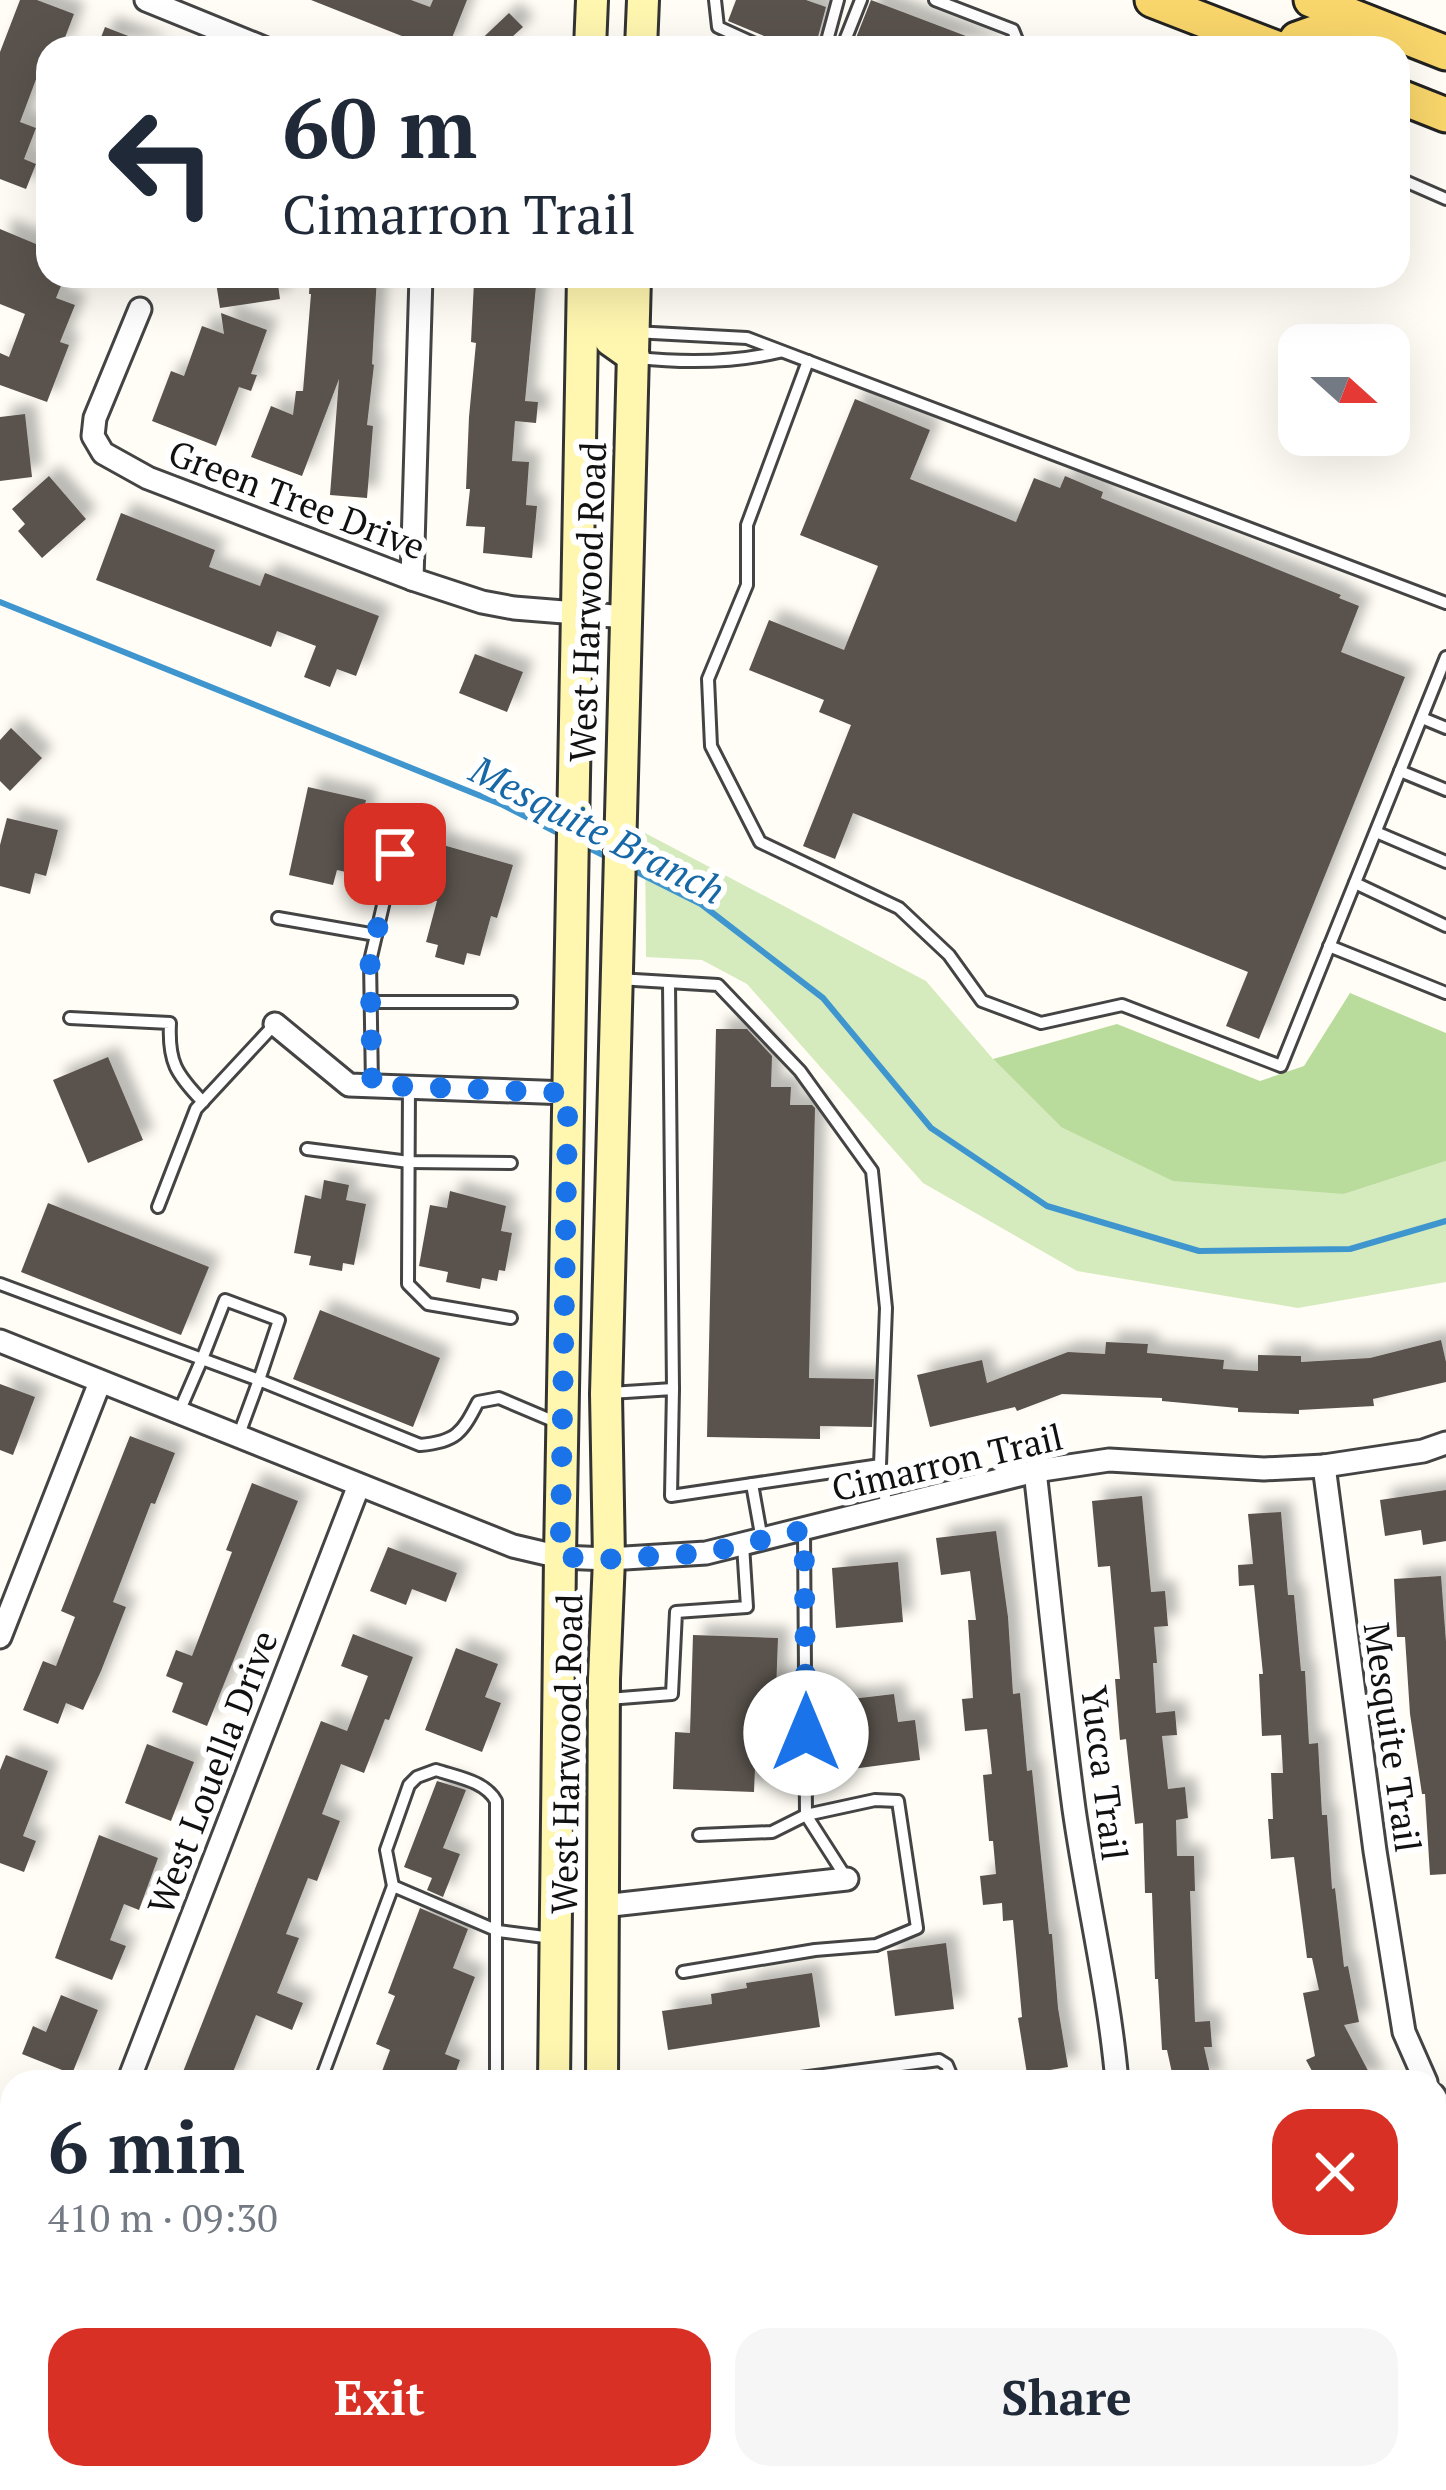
<!DOCTYPE html>
<meta charset="utf-8">
<style>
body{margin:0;font-family:"PT Serif",serif;background:#f6f6f7;color:#1f2937;height:100vh;display:flex;flex-direction:column;font-size:45px;white-space:nowrap}
*{box-sizing:border-box;margin:0}
p{font-size:39px;color:#747a83}
.icon{flex:none;width:66px;height:66px;fill:none;stroke:currentColor;stroke-width:2;stroke-linecap:round;stroke-linejoin:round}
.map{position:relative;flex:1;overflow:hidden}
.details{position:absolute;left:0px;top:2070px;width:1446px;height:420px;display:flex;flex-direction:column;background:#fff;border-radius:36px 36px 0 0;box-shadow:0 12px 48px #0002}
.details>*{flex:none}
.hud{position:absolute;left:36px;top:36px;width:1374px;height:252px;border-radius:36px;box-shadow:0 12px 48px #0002;background:#fff;color:#1f2937;overflow:hidden}
.needle{width:78px;rotate:111deg}
.fabs{position:absolute;left:1278px;top:324px;display:grid;gap:24px}
.fabs a{display:grid;place-items:center;width:132px;height:132px;border-radius:24px;background:#fff;box-shadow:0 12px 48px #0002;font-size:60px}
.pin{position:absolute;display:grid;place-items:center;width:102px;height:102px;color:#fff;margin:-51px;border-radius:24px;box-shadow:0 6px 18px #0006}
.me{position:absolute;width:132px;margin:-66px;rotate:0deg;stroke-linejoin:round;filter:drop-shadow(0 0 9px #0008)}
.turn{display:flex;align-items:center;gap:42px;height:252px;padding:0 48px;font-size:54px}
.turn .icon{width:156px;height:156px;stroke-width:2.5}
.turn b{display:block;font-size:84px;line-height:102px}
.round{display:grid;place-items:center;flex:none;width:126px;height:126px;border-radius:36px;background:#f6f6f7}
.head{display:flex;align-items:center;justify-content:space-between;height:204px;padding:0 48px}
h1{font-size:72px;font-weight:800;line-height:90px}
.action{display:flex;gap:24px;margin-top:auto;padding:24px 48px}
.action a{flex:1;height:138px;border-radius:36px;background:#d93025;color:#fff;font-size:48px;font-weight:800;line-height:138px;text-align:center}
.action a+a{background:#f6f6f7;color:#1f2937}
.map>svg:first-child{display:block}
.green{fill:#d5ebbd}
.forest{fill:#b9dc9c}
.lines{fill:none;stroke-linecap:round;stroke-linejoin:round}
.stream{stroke:#3f96cf;stroke-width:6}
.building{fill:#5a524d;filter:url(#shadow)}
.lane-casing{stroke:#444;stroke-width:16}
.street-casing{stroke:#444;stroke-width:27}
.secondary-casing{stroke:#333;stroke-width:36}
.primary-casing{stroke:#222;stroke-width:39}
.lane{stroke:#fff;stroke-width:10}
.street{stroke:#fff;stroke-width:21}
.secondary{stroke:#fff6b0;stroke-width:30}
.primary{stroke:#f9d66b;stroke-width:33}
.route{stroke:#1a73e8;stroke-width:21;stroke-dasharray:0 37.8}
.labels{text-anchor:middle;dominant-baseline:central;stroke-width:12;stroke-linejoin:round;paint-order:stroke}
.street-label{font-size:36px;fill:#111;stroke:#fff}
.water-label{font-size:39px;font-style:italic;fill:#1768a6;stroke:#fff}
</style>
<div class="map">
<svg width="1446" height="2490" viewBox="0 0 1446 2490">
<defs>
<filter id="shadow"><feDropShadow dx="11" dy="-11" stdDeviation="6" flood-color="#0004"/></filter>
</defs>
<rect width="100%" height="100%" fill="#fffdf5"/>
<!-- green -->
<g class="green">
<polygon points="645,833 926,981 993,1059 1061,1127 1344,1194 1446,1161 1446,1282 1298,1308 1077,1271 923,1183 747,984 702,960 646,957"/>
<polygon points="796,2478 843,2478 835,2490 791,2490"/>
</g>
<!-- forest -->
<polygon class="forest" points="1350,993 1446,1033 1446,1161 1344,1194 1173,1181 1061,1127 993,1059 1117,1024 1260,1081 1304,1066"/>
<g class="lines">
<!-- stream -->
<g class="stream">
<polyline points="0,602 503,805 560,834"/>
<polyline points="583,845 609,858"/>
<polyline points="631,869 701,904 823,998 931,1128 1047,1206 1199,1251 1350,1249 1446,1221"/>
</g>
</g>
<!-- building -->
<g class="building">
<polygon points="20,0 37,0 74,14 61,48 48,48 48,69 41,66 20,122 36,128 24,159 36,164 26,189 0,179 0,52"/>
<polygon points="311,0 411,0 430,7 433,0 467,0 448,48 432,48"/>
<polygon points="736,0 806,0 826,7 815,48 793,48 728,21"/>
<polygon points="871,0 995,47 994,48 852,48"/>
<polygon points="509,13 523,27 500,48 472,48"/>
<polygon points="105,27 157,47 156,48 97,48"/>
<polygon points="0,229 48,249 48,276 65,276 56,298 75,305 60,342 69,345 47,402 0,385 0,353 9,357 25,314 0,304"/>
<polygon points="215,276 260,276 260,279 277,277 280,299 220,308"/>
<polygon points="310,276 377,276 372,364 374,365 367,425 373,426 367,498 330,495 339,379 302,476 251,457 271,406 293,415 296,391 303,391 311,294 309,294"/>
<polygon points="474,282 536,286 525,401 538,402 536,423 515,421 512,461 529,462 526,505 537,506 532,558 483,553 485,527 466,526 470,489 466,489 469,417 476,343 471,342"/>
<polygon points="221,313 267,330 251,374 257,375 251,391 239,387 216,446 152,421 171,371 184,376 202,326 224,334"/>
<polygon points="855,399 930,430 910,479 1016,522 1034,478 1060,488 1065,476 1103,492 1101,498 1341,595 1339,598 1359,606 1341,652 1405,677 1259,1039 1226,1026 1248,972 853,813 835,859 803,846 851,725 819,712 824,700 749,670 769,620 844,650 878,566 800,535"/>
<polygon points="25,414 32,477 0,481 0,417"/>
<polygon points="49,476 86,519 42,558 18,531 25,524 12,509"/>
<polygon points="121,513 215,550 209,567 260,586 265,573 379,616 356,676 337,669 330,687 304,677 316,646 277,631 271,647 96,580"/>
<polygon points="475,654 523,672 507,712 459,693"/>
<polygon points="11,728 42,758 10,791 0,781 0,740"/>
<polygon points="308,787 366,800 350,873 337,870 333,885 289,875"/>
<polygon points="7,818 58,830 46,876 35,873 30,894 0,886 0,845"/>
<polygon points="436,843 513,865 497,918 491,916 480,956 467,953 464,965 435,957 438,945 426,942 437,901 421,897"/>
<polygon points="716,1029 747,1029 772,1056 771,1087 791,1087 790,1105 812,1105 815,1108 809,1378 874,1379 872,1427 820,1426 820,1439 707,1437"/>
<polygon points="108,1057 143,1140 88,1163 53,1080"/>
<polygon points="324,1180 349,1185 346,1200 366,1204 354,1265 343,1263 342,1271 309,1265 311,1256 294,1253 305,1195 321,1199"/>
<polygon points="450,1191 506,1206 501,1231 512,1233 505,1271 499,1270 497,1281 482,1278 480,1289 446,1282 448,1272 419,1266 430,1205 447,1208"/>
<polygon points="48,1203 209,1267 181,1335 21,1272"/>
<polygon points="320,1310 440,1358 413,1427 293,1379"/>
<polygon points="1441,1340 1446,1362 1446,1382 1373,1399 1374,1406 1299,1410 1299,1414 1238,1412 1238,1408 1162,1401 1162,1398 1062,1394 1017,1411 1015,1407 930,1427 917,1375 982,1360 987,1383 1068,1352 1105,1354 1106,1342 1148,1344 1147,1353 1224,1360 1223,1369 1258,1371 1258,1355 1301,1356 1301,1362 1370,1358"/>
<polygon points="0,1384 35,1397 13,1455 0,1450"/>
<polygon points="130,1436 175,1453 155,1504 151,1503 113,1602 126,1607 101,1671 83,1710 66,1703 58,1724 23,1710 43,1661 56,1666 75,1617 61,1611"/>
<polygon points="252,1483 298,1501 207,1726 172,1712 183,1683 166,1676 176,1650 192,1656 232,1552 226,1550"/>
<polygon points="1446,1490 1446,1541 1423,1545 1421,1530 1385,1536 1380,1500"/>
<polygon points="1142,1496 1151,1592 1165,1591 1168,1626 1154,1627 1157,1663 1153,1663 1156,1713 1175,1711 1177,1735 1162,1736 1168,1789 1185,1787 1188,1818 1176,1820 1177,1856 1194,1856 1195,1891 1190,1891 1195,2022 1210,2021 1212,2047 1204,2047 1212,2082 1174,2082 1167,2050 1162,2050 1158,1979 1155,1979 1152,1893 1145,1893 1143,1823 1135,1824 1126,1739 1120,1740 1115,1679 1120,1679 1110,1566 1098,1567 1092,1501"/>
<polygon points="1281,1512 1288,1595 1294,1595 1301,1671 1305,1671 1309,1744 1318,1743 1322,1815 1327,1815 1332,1889 1335,1888 1344,1967 1348,1966 1359,2022 1344,2025 1374,2082 1318,2082 1306,2060 1315,2056 1303,1993 1319,1990 1312,1958 1307,1958 1294,1857 1271,1859 1268,1819 1273,1819 1271,1773 1283,1773 1281,1735 1262,1736 1259,1674 1263,1674 1254,1585 1239,1586 1238,1565 1253,1564 1248,1514"/>
<polygon points="996,1531 1008,1617 1013,1694 1020,1693 1027,1771 1032,1770 1049,1934 1052,1934 1058,2008 1068,2067 1027,2074 1018,2018 1022,2017 1013,1920 1003,1921 1002,1903 983,1905 980,1876 996,1874 993,1841 989,1841 983,1775 992,1774 987,1729 965,1731 962,1699 973,1698 968,1620 976,1620 970,1571 941,1575 936,1538"/>
<polygon points="388,1547 457,1573 446,1602 412,1589 406,1605 370,1591"/>
<polygon points="898,1562 903,1622 836,1628 832,1568"/>
<polygon points="1441,1576 1446,1642 1446,1874 1430,1875 1425,1794 1422,1794 1410,1714 1405,1637 1397,1637 1394,1579"/>
<polygon points="353,1634 413,1657 389,1720 385,1719 364,1773 341,1764 322,1814 340,1821 317,1881 308,1878 286,1934 299,1938 277,1993 303,2003 292,2030 256,2015 229,2082 179,2082 321,1721 347,1731 368,1676 341,1666"/>
<polygon points="693,1635 778,1638 775,1718 757,1718 754,1792 673,1789 675,1732 690,1733"/>
<polygon points="456,1648 498,1664 485,1697 501,1703 482,1752 425,1730"/>
<polygon points="894,1694 898,1722 915,1720 920,1760 852,1769 843,1700"/>
<polygon points="147,1744 194,1762 171,1821 125,1803"/>
<polygon points="6,1755 48,1771 23,1836 36,1841 24,1872 0,1863 0,1770"/>
<polygon points="437,1781 466,1790 443,1848 460,1854 443,1897 427,1890 432,1878 404,1867"/>
<polygon points="99,1835 158,1858 139,1910 124,1904 110,1940 126,1946 112,1980 55,1958"/>
<polygon points="420,1908 468,1929 453,1968 475,1977 445,2054 460,2060 452,2082 378,2082 390,2050 376,2044 395,1996 388,1993"/>
<polygon points="946,1943 954,2009 895,2016 887,1951"/>
<polygon points="812,1973 820,2027 668,2050 662,2011 712,2004 711,1994 747,1988 746,1983"/>
<polygon points="61,1995 98,2010 72,2074 22,2054 33,2026 46,2032"/>
</g>
<g class="lines">
<defs>
<g id="lane">
<polyline points="715,0 718,27 764,48"/>
<polyline points="935,0 1013,30 1017,40 1015,48"/>
<polyline points="825,48 838,0"/>
<polyline points="842,48 861,0"/>
<polyline points="1398,178 1446,199"/>
<polyline points="634,332 747,338 1446,603"/>
<path d="M 637,358 C 685,363 732,363 779,352"/>
<polyline points="808,361 747,525 747,585 708,679 711,746 760,842 899,908 949,955 982,1001 1041,1023 1122,1005 1281,1066 1446,657"/>
<polyline points="1422,718 1446,728"/>
<polyline points="1400,771 1446,790"/>
<polyline points="1376,832 1446,862"/>
<polyline points="1355,883 1446,926"/>
<polyline points="278,918 376,935"/>
<polyline points="1329,946 1446,993"/>
<polyline points="669,983 673,1389"/>
<polyline points="370,1002 511,1002"/>
<path d="M 70,1018 L 170,1023 C 168,1062 176,1074 203,1102"/>
<polyline points="372,1085 370,961 395,854"/>
<polyline points="409,1087 408,1284 428,1304 511,1318"/>
<polyline points="307,1149 409,1162 511,1163"/>
<polyline points="158,1207 196,1109 275,1024"/>
<polyline points="0,1284 202,1359 179,1412"/>
<polygon points="225,1300 279,1320 259,1380 202,1359"/>
<polyline points="610,1393 673,1389 671,1496 880,1465 886,1308 872,1171 800,1071 718,985 618,979"/>
<path d="M 238,1437 L 259,1380 L 420,1445 C 456,1442 462,1433 478,1402 L 499,1398 L 558,1423"/>
<polyline points="880,1465 887,1509"/>
<polyline points="752,1484 762,1540"/>
<polyline points="804,1530 806,1815 847,1879"/>
<polyline points="608,1699 672,1694 676,1612 747,1607 743,1545"/>
<path d="M 393,1886 L 386,1850 L 409,1785 L 417,1777 L 436,1770 C 457,1777 485,1781 496,1801 L 496,2082"/>
<polyline points="683,1972 815,1950 876,1945 917,1928 898,1801 875,1800 806,1815 772,1832 699,1835"/>
<polyline points="320,2082 393,1886 498,1931 552,1938"/>
<polyline points="770,2082 939,2060 947,2065 954,2082"/>
<polyline points="469,2478 488,2486 488,2490"/>
<polyline points="193,2490 200,2478"/>
<polyline points="342,2490 350,2478"/>
<polyline points="779,2490 783,2478"/>
<polyline points="860,2490 866,2481 873,2480 887,2490"/>
</g>
<g id="street">
<polyline points="146,0 264,48"/>
<polyline points="140,309 95,418 93,436 103,453 148,478 412,579 482,602 514,608 626,617"/>
<polyline points="412,579 421,276"/>
<polyline points="275,1024 349,1085 568,1093"/>
<polyline points="0,1341 513,1546 560,1557 609,1559 706,1553 1035,1471 1109,1460 1264,1469 1324,1466 1423,1451 1446,1443"/>
<polyline points="1324,1466 1375,1851 1404,2032 1426,2082"/>
<path d="M 1035,1471 C 1048,1584 1059,1697 1074,1809 C 1087,1901 1109,1990 1117,2082"/>
<polyline points="0,1637 100,1382"/>
<polyline points="603,1906 847,1879"/>
<polyline points="128,2082 359,1485"/>
<polyline points="1434,2095 1446,2116"/>
<polyline points="0,2411 12,2380"/>
<polyline points="1398,2478 1425,2490"/>
<polyline points="1150,2490 1161,2478"/>
</g>
<g id="secondary">
<polyline points="590,48 592,0"/>
<polyline points="641,48 643,0"/>
<polyline points="607,276 606,325 610,340 634,357"/>
<polyline points="554,2082 560,1557 583,276"/>
<polyline points="602,2082 604,1679 609,1559 606,1394 635,276"/>
<polyline points="0,2223 12,2228"/>
<polyline points="664,2478 696,2490"/>
<polyline points="552,2490 552,2478"/>
<polyline points="598,2490 598,2478"/>
</g>
<g id="primary">
<polyline points="1152,0 1276,48"/>
<polyline points="1311,0 1446,53"/>
<polyline points="1291,48 1297,39 1314,33 1355,48"/>
<polyline points="1398,96 1446,115"/>
</g>
</defs>
<!-- lane casing -->
<use href="#lane" class="lane-casing"/>
<!-- street casing -->
<use href="#street" class="street-casing"/>
<!-- secondary casing -->
<use href="#secondary" class="secondary-casing"/>
<!-- primary casing -->
<use href="#primary" class="primary-casing"/>
<!-- lane -->
<use href="#lane" class="lane"/>
<!-- street -->
<use href="#street" class="street"/>
<!-- secondary -->
<use href="#secondary" class="secondary"/>
<!-- primary -->
<use href="#primary" class="primary"/>
</g>
<g class="lines">
<!-- route -->
<polyline class="route" points="395,854 370,961 372,1085 568,1093 560,1557 609,1559 706,1553 804,1530 806,1733"/>
</g>
<g class="labels">
<!-- street labels -->
<g class="street-label">
<text transform="translate(297 499) rotate(21)">Green Tree Drive</text>
<text transform="translate(587 602) rotate(-88)">West Harwood Road</text>
<text transform="translate(947 1462) rotate(-13)">Cimarron Trail</text>
<text transform="translate(1393 1737) rotate(82)">Mesquite Trail</text>
<text transform="translate(566 1754) rotate(-89)">West Harwood Road</text>
<text transform="translate(212 1772) rotate(-69)">West Louella Drive</text>
<text transform="translate(1105 1773) rotate(83)">Yucca Trail</text>
</g>
<!-- water labels -->
<g class="water-label">
<text transform="translate(598 829) rotate(27)">Mesquite Branch</text>
</g>
</g>
</svg>
<div class="fabs">
<a><svg class="needle" viewBox="-14 -14 28 28"><path d="M0-13l5 13h-10z" fill="#e53935"/><path d="M0 13l5-13h-10z" fill="#747a83"/></svg></a>
</div>
<div class="pin" style="left:395px;top:854px;background:#d93025"><svg class="icon" aria-label="arrive" viewBox="0 0 24 24"><path d="M6 21V4h12l-3 4 3 4H6"/></svg></div>
<svg class="me" style="left:806px;top:1733px" viewBox="-20 -20 40 40"><circle r="19" fill="#fff"/><path d="M0-13L10 11 0 6-10 11z" fill="#1a73e8"/></svg>
<div class="hud">
<div class="turn"><svg class="icon" aria-label="left" viewBox="0 0 24 24"><path d="M17 20v-9H6M10 6l-5 5 5 5"/></svg><div><b>60 m</b>Cimarron Trail</div></div>
</div>
<section class="details">
<div class="head"><div><h1>6 min</h1><p>410 m · 09:30</p></div><a class="round" style="background:#d93025;color:#fff"><svg class="icon" aria-label="close" viewBox="0 0 24 24"><path d="M6 6l12 12M18 6L6 18"/></svg></a></div>
<div class="action"><a>Exit</a><a>Share</a></div>
</section>
</div>
